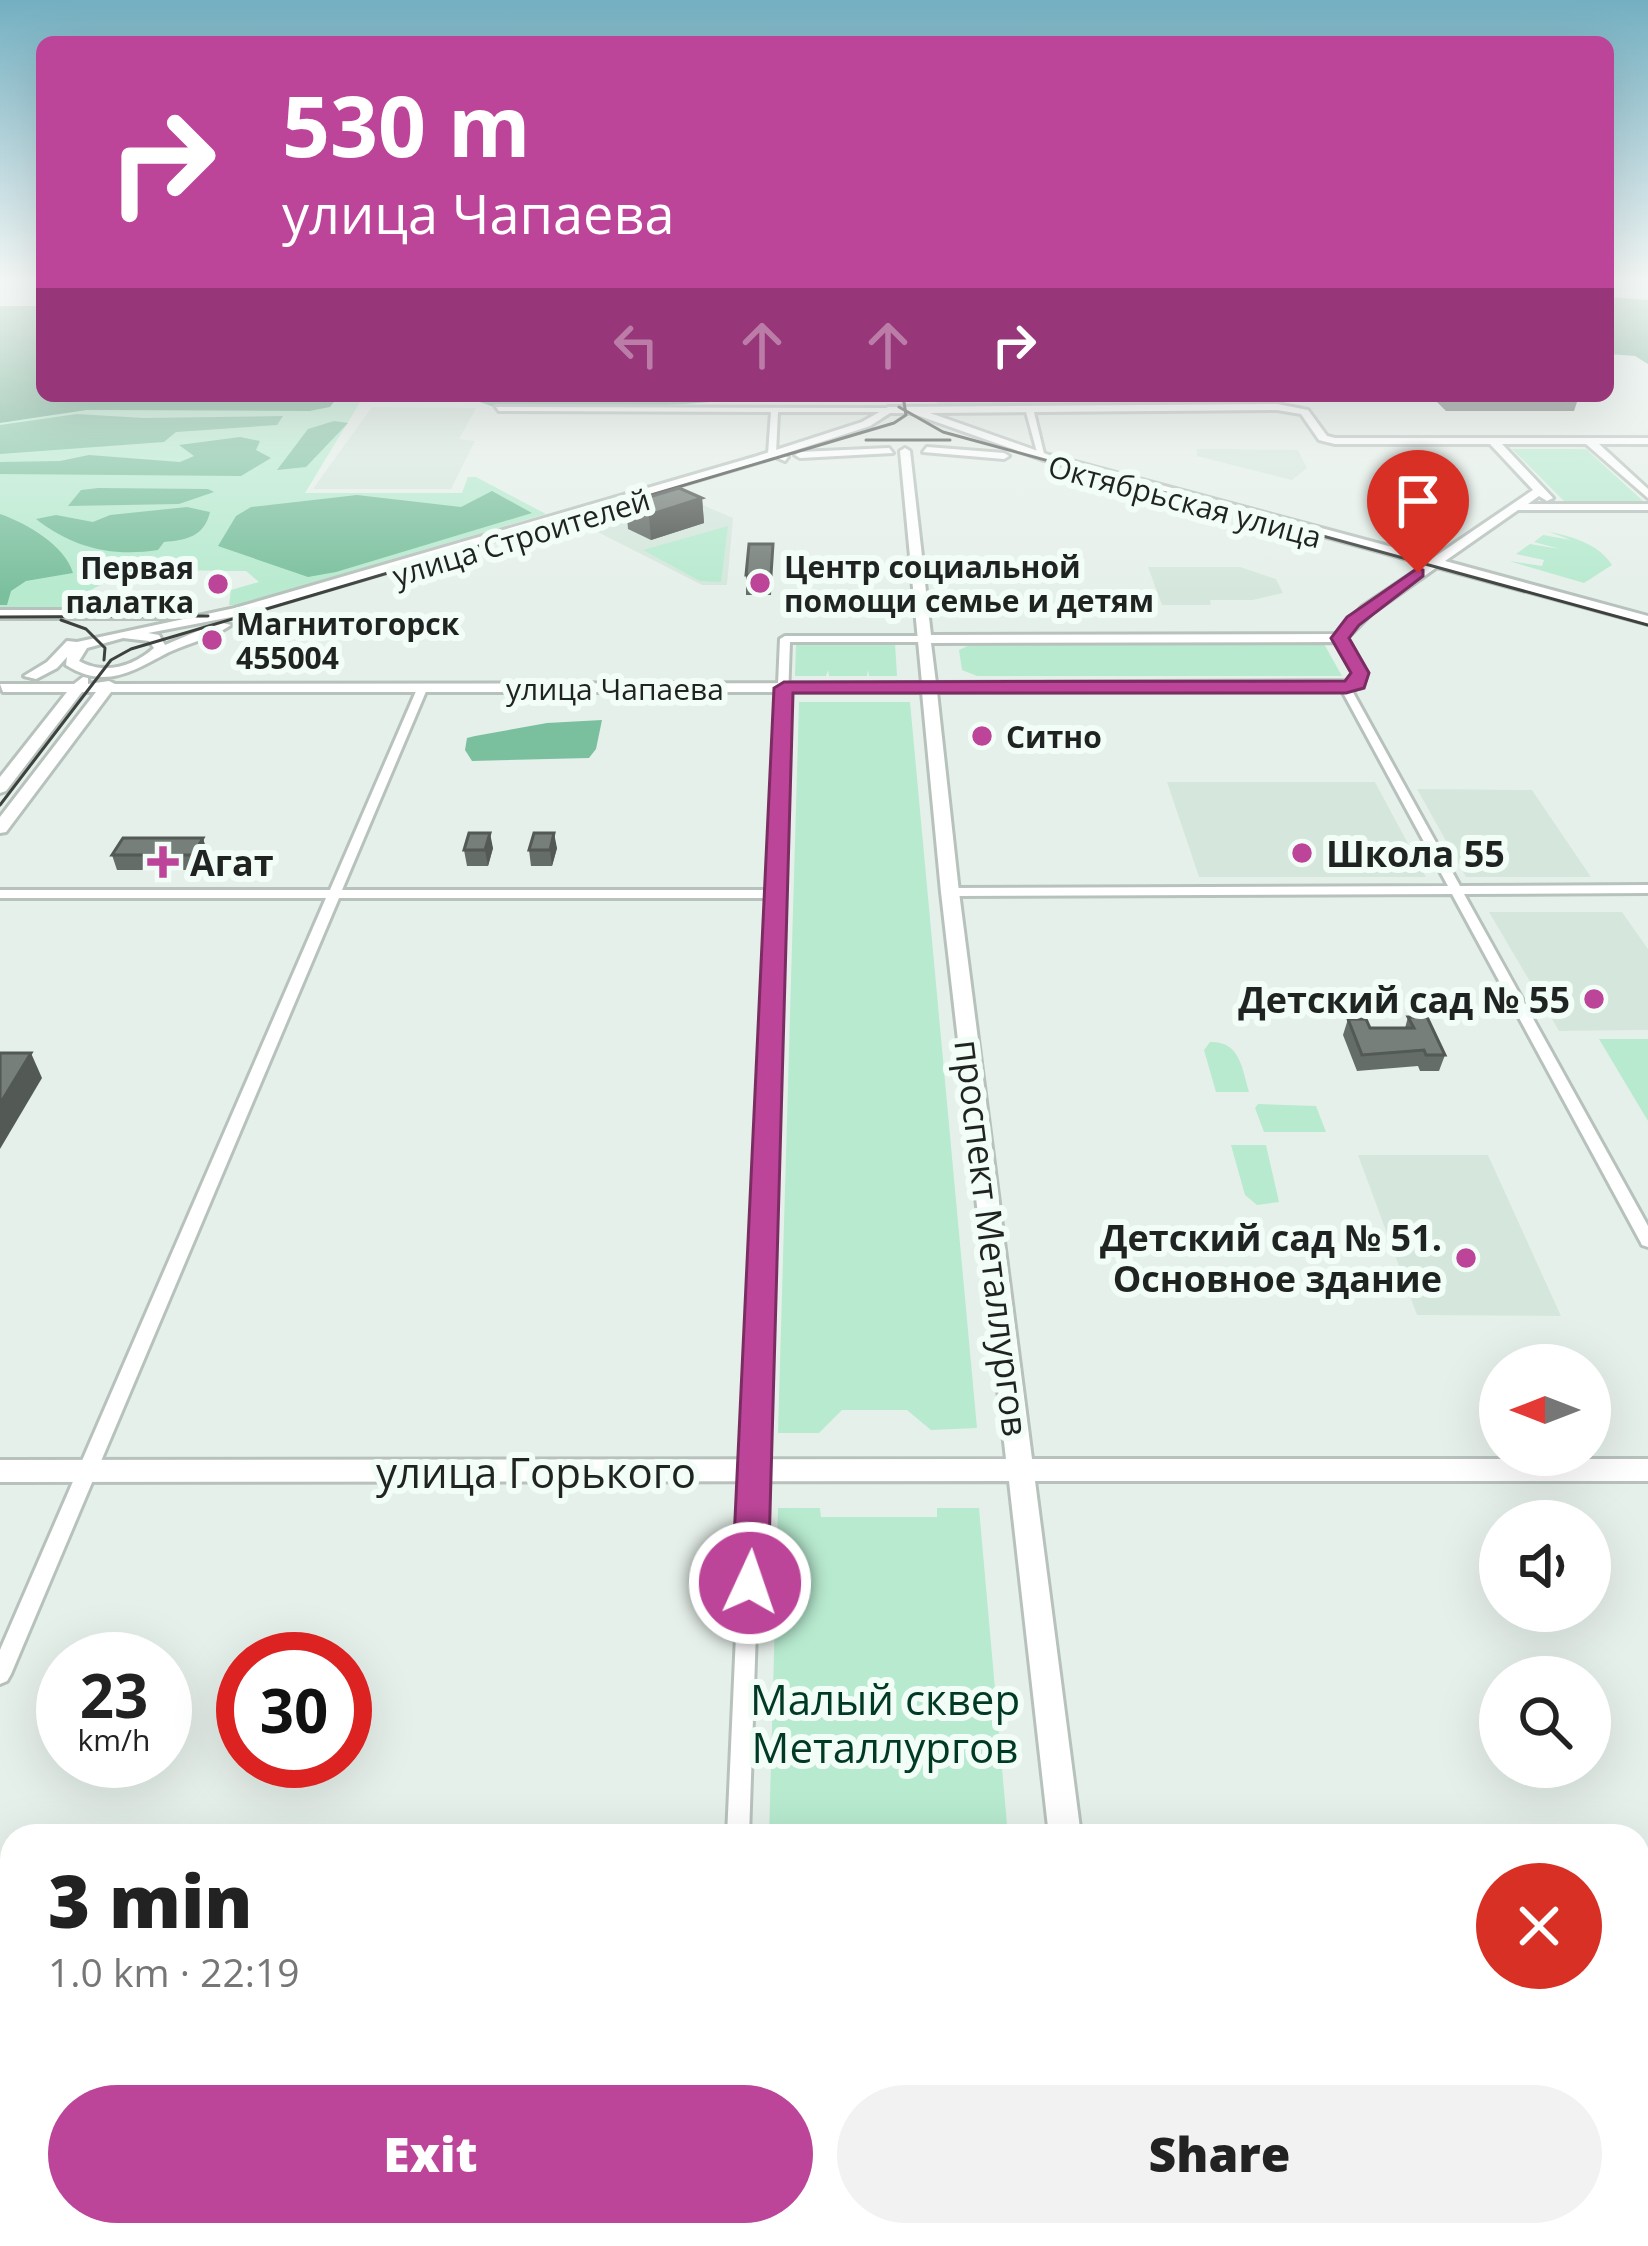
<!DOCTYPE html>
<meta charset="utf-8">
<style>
body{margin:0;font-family:"Open Sans",sans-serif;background:#f2f2f2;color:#222;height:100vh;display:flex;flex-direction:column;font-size:45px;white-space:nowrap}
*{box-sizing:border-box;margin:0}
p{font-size:39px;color:#767676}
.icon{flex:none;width:66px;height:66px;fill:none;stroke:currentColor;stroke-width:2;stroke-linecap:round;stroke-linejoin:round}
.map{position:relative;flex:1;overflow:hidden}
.drawer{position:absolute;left:0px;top:1824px;width:1650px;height:423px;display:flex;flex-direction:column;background:#fff;border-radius:36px 36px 0 0;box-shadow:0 12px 48px #0002}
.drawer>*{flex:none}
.hud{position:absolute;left:36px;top:36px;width:1578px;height:366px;border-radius:18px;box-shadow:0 12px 48px #0002;background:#bd4599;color:#fff;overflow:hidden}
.needle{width:78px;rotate:270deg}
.tools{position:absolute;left:1479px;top:1344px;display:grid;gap:24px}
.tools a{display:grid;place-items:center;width:132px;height:132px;border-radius:50%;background:#fff;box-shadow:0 12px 48px #0002;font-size:60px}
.speed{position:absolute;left:36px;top:1632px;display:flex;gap:24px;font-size:60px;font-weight:700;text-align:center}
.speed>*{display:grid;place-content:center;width:156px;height:156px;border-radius:50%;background:#fff;box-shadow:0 12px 48px #0002;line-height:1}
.speed small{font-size:30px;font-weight:400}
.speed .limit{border:18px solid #d22;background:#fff;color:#111}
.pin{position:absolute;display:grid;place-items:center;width:102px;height:102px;color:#fff;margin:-123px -51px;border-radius:50% 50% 50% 0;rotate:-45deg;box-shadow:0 0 12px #0007}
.pin .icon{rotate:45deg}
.me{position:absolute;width:132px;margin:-66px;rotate:3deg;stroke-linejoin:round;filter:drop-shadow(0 0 9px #0008)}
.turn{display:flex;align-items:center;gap:42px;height:252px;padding:0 48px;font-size:54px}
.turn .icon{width:156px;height:156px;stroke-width:2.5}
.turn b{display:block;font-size:84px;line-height:102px}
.lanes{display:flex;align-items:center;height:114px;padding:0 48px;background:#0003;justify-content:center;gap:60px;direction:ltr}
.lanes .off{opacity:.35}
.round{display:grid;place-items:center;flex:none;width:126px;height:126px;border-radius:63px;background:#f2f2f2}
.headline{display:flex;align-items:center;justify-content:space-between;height:204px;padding:0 48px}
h1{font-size:72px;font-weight:800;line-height:90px}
.primary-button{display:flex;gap:24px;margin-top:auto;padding:24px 48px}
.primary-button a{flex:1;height:138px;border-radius:72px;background:#bd4599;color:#fff;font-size:48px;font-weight:800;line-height:138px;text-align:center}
.primary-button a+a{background:#f2f2f2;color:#222}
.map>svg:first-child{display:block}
.built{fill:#d5e7dd}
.green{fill:#b7eacf}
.forest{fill:#7bc09e}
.water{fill:#64a887}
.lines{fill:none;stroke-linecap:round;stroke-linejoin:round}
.street-casing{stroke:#b8c2bd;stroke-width:6}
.secondary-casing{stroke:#b8c2bd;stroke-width:6}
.street{fill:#fff;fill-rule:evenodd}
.secondary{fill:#fff;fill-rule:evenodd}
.tram{stroke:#3d423f;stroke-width:3}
.wall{fill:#656d69}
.shaded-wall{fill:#535955}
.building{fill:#767f7a;stroke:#535955;stroke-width:3}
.route{fill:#bd4599;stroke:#7b2d63;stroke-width:3}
.poi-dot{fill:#bd4599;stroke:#f3fdf7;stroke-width:4.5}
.labels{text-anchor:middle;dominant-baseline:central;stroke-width:12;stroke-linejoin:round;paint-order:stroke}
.far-street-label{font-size:30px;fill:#1f2321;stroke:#f3fdf7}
.far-poi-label{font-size:30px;font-weight:bold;fill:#1f2321;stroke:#f3fdf7;text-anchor:start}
.poi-label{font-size:36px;font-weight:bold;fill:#1f2321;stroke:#f3fdf7;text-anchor:start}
.street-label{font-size:36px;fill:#1f2321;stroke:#f3fdf7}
.near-street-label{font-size:42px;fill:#1f2321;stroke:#f3fdf7}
.near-park-label{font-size:42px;fill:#003a24;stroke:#f3fdf7}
</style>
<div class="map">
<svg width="1648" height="2246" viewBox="0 0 1648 2246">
<rect width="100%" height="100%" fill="#e6f0ea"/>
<!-- built -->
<g class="built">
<polygon points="372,407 476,408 459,439 475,441 451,489 313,489"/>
<polygon points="1197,449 1298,450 1307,468 1292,480 1197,456"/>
<polygon points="684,497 733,518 727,585 702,585 586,526"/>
<polygon points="1148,567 1240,567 1276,579 1283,593 1253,600 1210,600 1211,605 1162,605"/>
<polygon points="1167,782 1375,782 1426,877 1199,877"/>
<polygon points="1417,789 1532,790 1591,877 1466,877"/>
<polygon points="1489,912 1622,912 1648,949 1648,1030 1559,1031"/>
<polygon points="1358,1155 1488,1155 1561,1316 1417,1315"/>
</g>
<!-- green -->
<g class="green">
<polygon points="1256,396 1220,405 940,405 932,399"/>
<path d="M 362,399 L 305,493 L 462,493 L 468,477 L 476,477 L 546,514 L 236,605 L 229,605 L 231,590 L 259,582 L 246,571 C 189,572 112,561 70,607 L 0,607 L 0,423 L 87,410 L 310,411 L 330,407 L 337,400 Z"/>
<polygon points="1512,449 1586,449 1643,501 1564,501"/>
<polygon points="728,526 721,582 700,581 643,550"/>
<path d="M 1547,531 C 1572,537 1598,543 1612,565 L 1584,583 L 1509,561 L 1542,566 L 1544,560 L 1516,554 L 1530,544 L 1560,549 L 1534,542 L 1543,535 L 1571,540 Z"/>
<polygon points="796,643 895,643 897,676 869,676 868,670 867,676 829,676 828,670 826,676 795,676"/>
<polygon points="972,644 1324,644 1342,676 977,676 962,670 959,650"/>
<polygon points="799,702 910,702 977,1428 931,1430 907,1410 842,1410 819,1433 778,1433"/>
<polygon points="1599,1039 1648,1039 1648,1121"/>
<path d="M 1210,1042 C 1240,1041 1242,1068 1249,1092 L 1216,1092 L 1204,1050 Z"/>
<polygon points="1258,1104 1316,1106 1326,1132 1264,1132 1255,1108"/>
<polygon points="1231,1145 1266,1145 1279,1202 1257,1205 1245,1195"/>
<polygon points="778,1508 820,1508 821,1517 937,1517 937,1508 979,1508 1008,1836 769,1836"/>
<polygon points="759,2235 1043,2235 1044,2246 758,2246"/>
</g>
<!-- forest -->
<g class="forest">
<path d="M 739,399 C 659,409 576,406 494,407 L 474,400 Z"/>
<polygon points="77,414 144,418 283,416 277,425 176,432 164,442 0,454 0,425"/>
<polygon points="334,421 348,423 306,467 277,470 308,429"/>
<polygon points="240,437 260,441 256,450 271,458 241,476 0,474 0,462 60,461 89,455 180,462 194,456 179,445"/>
<polygon points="98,488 208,489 214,492 179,504 68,506 81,490"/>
<polygon points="492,491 532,513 336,572 308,577 218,546 236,516 251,507 357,495 461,507"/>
<path d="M 187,507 L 210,512 C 204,537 186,540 164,542 L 158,550 C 112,557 73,548 36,519 L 56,515 L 93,522 L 110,515 Z"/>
<path d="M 0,514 C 26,523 65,545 73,573 L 26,581 L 11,591 L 7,605 L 0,605 Z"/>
<polygon points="602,720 596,749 589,758 472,761 465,750 467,738 475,736 547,723"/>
</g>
<!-- water -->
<g class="water">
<polygon points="1608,297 1648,300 1648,364 1635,356 1608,354"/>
<polygon points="0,306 42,306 42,396 339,396 330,407 310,411 87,410 0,423"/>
</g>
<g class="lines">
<defs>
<g id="street">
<polygon points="1029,406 1033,408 1045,458 1038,456 1025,408"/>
<polygon points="496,407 888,408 892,410 888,412 778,412 776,453 788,457 785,461 768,454 771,412 499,411"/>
<polygon points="785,636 925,636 930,639 925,642 790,642 781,891 784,894 781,897 749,1836 727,1836 769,898 339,898 11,1674 7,1681 0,1684 0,1650 326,898 0,898 0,890 330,890 417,689 422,686 427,689 342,890 769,890 780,639"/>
<polygon points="1341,685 1350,687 1460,886 1648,885 1648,893 1464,894 1648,1226 1648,1247 1642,1245 1640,1241 1452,894 950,896 944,892 950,888 1448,886 1340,687"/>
<polygon points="708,2235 736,2235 735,2246 707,2246"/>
</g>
<g id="secondary">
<path d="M 1277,404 L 1308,410 L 1327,436 L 1335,438 L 1648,438 L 1648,444 L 1599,444 L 1648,489 L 1648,498 L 1586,444 L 1502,444 L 1553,498 L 1547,501 L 1539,496 L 1528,504 L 1648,504 L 1648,510 L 1518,510 L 1445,561 L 1648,616 L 1648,624 L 1437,567 L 1372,613 L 1347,638 L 1367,673 L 1363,687 L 1345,691 L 937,692 L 959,892 L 1032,1459 L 1648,1459 L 1648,1481 L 1035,1481 L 1081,1836 L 1049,1836 L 1009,1481 L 0,1482 L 0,1460 L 1006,1459 L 941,892 L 922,692 L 111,692 L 6,832 L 0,833 L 0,817 L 96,692 L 82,692 L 6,791 L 0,793 L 0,777 L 67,692 L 3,692 L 0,684 L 74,684 L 83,677 L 88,678 L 88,684 L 109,681 L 115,684 L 922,683 L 900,451 L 905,448 L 910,451 L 931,635 L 1336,634 L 1362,607 L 1426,564 L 1041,459 L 911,413 L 890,413 L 870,426 L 762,461 L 242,615 L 148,633 L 159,635 L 165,645 L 219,622 L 231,625 C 212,638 188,643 167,653 C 133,671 105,690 66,665 L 67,657 L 57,668 L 36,679 L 24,676 L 47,662 L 67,641 L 77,642 L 235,608 L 754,457 L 862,422 L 888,407 ZM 1277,410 L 1301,414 L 1319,440 L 1335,444 L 1490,444 L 1533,490 L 1433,558 L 1049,455 L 930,413 ZM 123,638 L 149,641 L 154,648 C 133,667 104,675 79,661 L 87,648 ZM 1336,642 L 1353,673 L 1351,681 L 936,683 L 931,643 Z"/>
<polygon points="927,447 1004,453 1009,456 1004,459 923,452"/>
<polygon points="889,448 893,453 800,458 795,455 800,452"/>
<polygon points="0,610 176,610 183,614 176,618 0,618"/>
<polygon points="1092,2235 1130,2235 1132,2246 1094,2246"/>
</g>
</defs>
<!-- street casing -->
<use href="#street" class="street-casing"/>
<!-- secondary casing -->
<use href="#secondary" class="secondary-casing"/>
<!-- street -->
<use href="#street" class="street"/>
<!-- secondary -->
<use href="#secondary" class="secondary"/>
<!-- tram -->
<g class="tram">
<polyline points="899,407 943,432 1648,625"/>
<polyline points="866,440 950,440"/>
<polyline points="0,617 208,616"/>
<polyline points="61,620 86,629 105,648 104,660"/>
<polyline points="0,805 111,660 131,649 894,423 906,415 903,396"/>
</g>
</g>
<!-- wall -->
<g class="wall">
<polygon points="1431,396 1579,396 1574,411 1446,411"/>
<polygon points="702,498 704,523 651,540 628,529 626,504"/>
<polygon points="773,544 771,595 746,595 746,575"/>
<polygon points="203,838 207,853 198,870 117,870 112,855"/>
<polygon points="493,848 488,866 467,866 464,850"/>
<polygon points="557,848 552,866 531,866 529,850"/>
<polygon points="1408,1017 1445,1055 1439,1071 1420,1071 1418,1066 1357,1071 1343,1035 1348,1019 1370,1028 1405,1028"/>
<rect x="0" y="1885" width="12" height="326"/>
</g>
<!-- shaded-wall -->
<g class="shaded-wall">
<polygon points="702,498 704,523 651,540 649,515"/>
<polygon points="490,833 493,848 488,866 485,850"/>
<polygon points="554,833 557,848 552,866 550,850"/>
<polygon points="203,838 207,853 198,870 193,855"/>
<polygon points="31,1053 42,1078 0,1149 0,1104"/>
<polygon points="12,2113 12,2209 0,2200 0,2148"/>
</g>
<!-- building -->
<g class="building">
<polygon points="679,488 702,498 649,515 626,504"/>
<polygon points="749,544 773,544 771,575 746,575"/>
<polygon points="469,833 490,833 485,850 464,850"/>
<polygon points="534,833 554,833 550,850 529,850"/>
<polygon points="123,838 203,838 193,855 112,855"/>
<polygon points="1408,1017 1427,1017 1445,1055 1426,1055 1424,1050 1362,1055 1348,1019 1366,1019 1370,1028 1414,1028"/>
<polygon points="0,1053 31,1053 0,1104"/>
<polygon points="0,1885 12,1885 12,2113 0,2148 0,1953 2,1946 0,1946"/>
</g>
<!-- sky -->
<linearGradient id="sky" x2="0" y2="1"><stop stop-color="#73afc1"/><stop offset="0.47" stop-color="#f4f8f6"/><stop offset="1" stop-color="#f4f8f6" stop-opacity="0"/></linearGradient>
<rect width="1648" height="593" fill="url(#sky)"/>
<!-- route -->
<polygon class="route" points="1418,568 1423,570 1423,576 1359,625 1349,638 1369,673 1364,688 1346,693 793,693 768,1583 763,1594 750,1599 737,1594 732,1583 774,688 784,682 1345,681 1351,673 1331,638 1347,617"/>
<!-- markers -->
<g class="poi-dot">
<circle cx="760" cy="583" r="12"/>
<circle cx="218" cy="584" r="12"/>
<circle cx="212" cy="640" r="12"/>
<circle cx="982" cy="736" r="12"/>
<circle cx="1302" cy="853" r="12"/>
<path d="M157 844h12v12h12v12h-12v12h-12v-12h-12v-12h12z"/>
<circle cx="1594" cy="999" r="12"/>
<circle cx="1466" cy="1258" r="12"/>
</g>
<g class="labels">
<!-- far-street labels -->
<g class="far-street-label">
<text transform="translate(1185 501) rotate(15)">Октябрьская улица</text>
<text transform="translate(521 537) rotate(-17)">улица Строителей</text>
<text x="615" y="688">улица Чапаева</text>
</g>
<!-- far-poi labels -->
<g class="far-poi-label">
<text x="784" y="566">Центр социальной<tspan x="784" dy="34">помощи семье и детям</tspan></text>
<text x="194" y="567" text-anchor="end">Первая<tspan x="194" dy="34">палатка</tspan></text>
<text x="236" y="623">Магнитогорск<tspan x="236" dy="34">455004</tspan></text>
<text x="1006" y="736">Ситно</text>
</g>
<!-- poi labels -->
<g class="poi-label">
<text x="1326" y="853">Школа 55</text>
<text x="190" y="862">Агат</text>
<text x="1570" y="999" text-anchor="end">Детский сад № 55</text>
<text x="1442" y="1237" text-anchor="end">Детский сад № 51.<tspan x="1442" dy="41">Основное здание</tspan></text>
</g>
<!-- street labels -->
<g class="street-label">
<text transform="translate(992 1238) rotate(83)">проспект Металлургов</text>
</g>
<!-- near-street labels -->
<g class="near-street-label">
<text x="536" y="1471">улица Горького</text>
</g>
<!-- near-park labels -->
<g class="near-park-label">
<text x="885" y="1698">Малый сквер<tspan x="885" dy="48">Металлургов</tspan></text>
</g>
</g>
</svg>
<div class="tools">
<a><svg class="needle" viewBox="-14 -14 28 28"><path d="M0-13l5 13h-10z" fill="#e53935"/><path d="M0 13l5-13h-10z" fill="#767676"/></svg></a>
<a><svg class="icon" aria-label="sound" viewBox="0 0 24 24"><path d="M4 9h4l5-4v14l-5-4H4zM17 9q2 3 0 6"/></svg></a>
<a><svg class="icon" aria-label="search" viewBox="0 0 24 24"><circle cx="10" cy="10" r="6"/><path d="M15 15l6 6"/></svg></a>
</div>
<div class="speed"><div>23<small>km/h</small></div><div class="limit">30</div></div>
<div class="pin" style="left:1418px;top:573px;background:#d93025"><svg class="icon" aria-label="arrive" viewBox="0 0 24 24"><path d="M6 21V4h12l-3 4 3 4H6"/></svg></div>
<svg class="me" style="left:750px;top:1583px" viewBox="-20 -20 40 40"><circle r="17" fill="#bd4599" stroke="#fff" stroke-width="3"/><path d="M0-11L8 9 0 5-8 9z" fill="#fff"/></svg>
<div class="hud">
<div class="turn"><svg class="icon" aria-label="right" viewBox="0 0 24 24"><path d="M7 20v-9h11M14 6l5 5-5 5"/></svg><div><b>530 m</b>улица Чапаева</div></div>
<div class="lanes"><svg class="icon off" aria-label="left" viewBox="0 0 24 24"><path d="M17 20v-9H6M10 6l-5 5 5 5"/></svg><svg class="icon off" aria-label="ahead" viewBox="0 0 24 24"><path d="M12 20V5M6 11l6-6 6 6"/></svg><svg class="icon off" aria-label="ahead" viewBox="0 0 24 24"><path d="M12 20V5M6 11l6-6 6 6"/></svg><svg class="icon" aria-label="right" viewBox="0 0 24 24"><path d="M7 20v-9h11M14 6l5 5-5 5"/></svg></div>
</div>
<section class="drawer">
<div class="headline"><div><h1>3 min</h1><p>1.0 km · 22:19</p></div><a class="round" style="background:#d93025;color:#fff"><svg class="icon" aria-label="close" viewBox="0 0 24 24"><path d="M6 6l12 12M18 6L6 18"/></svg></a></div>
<div class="primary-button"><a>Exit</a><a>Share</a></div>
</section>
</div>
